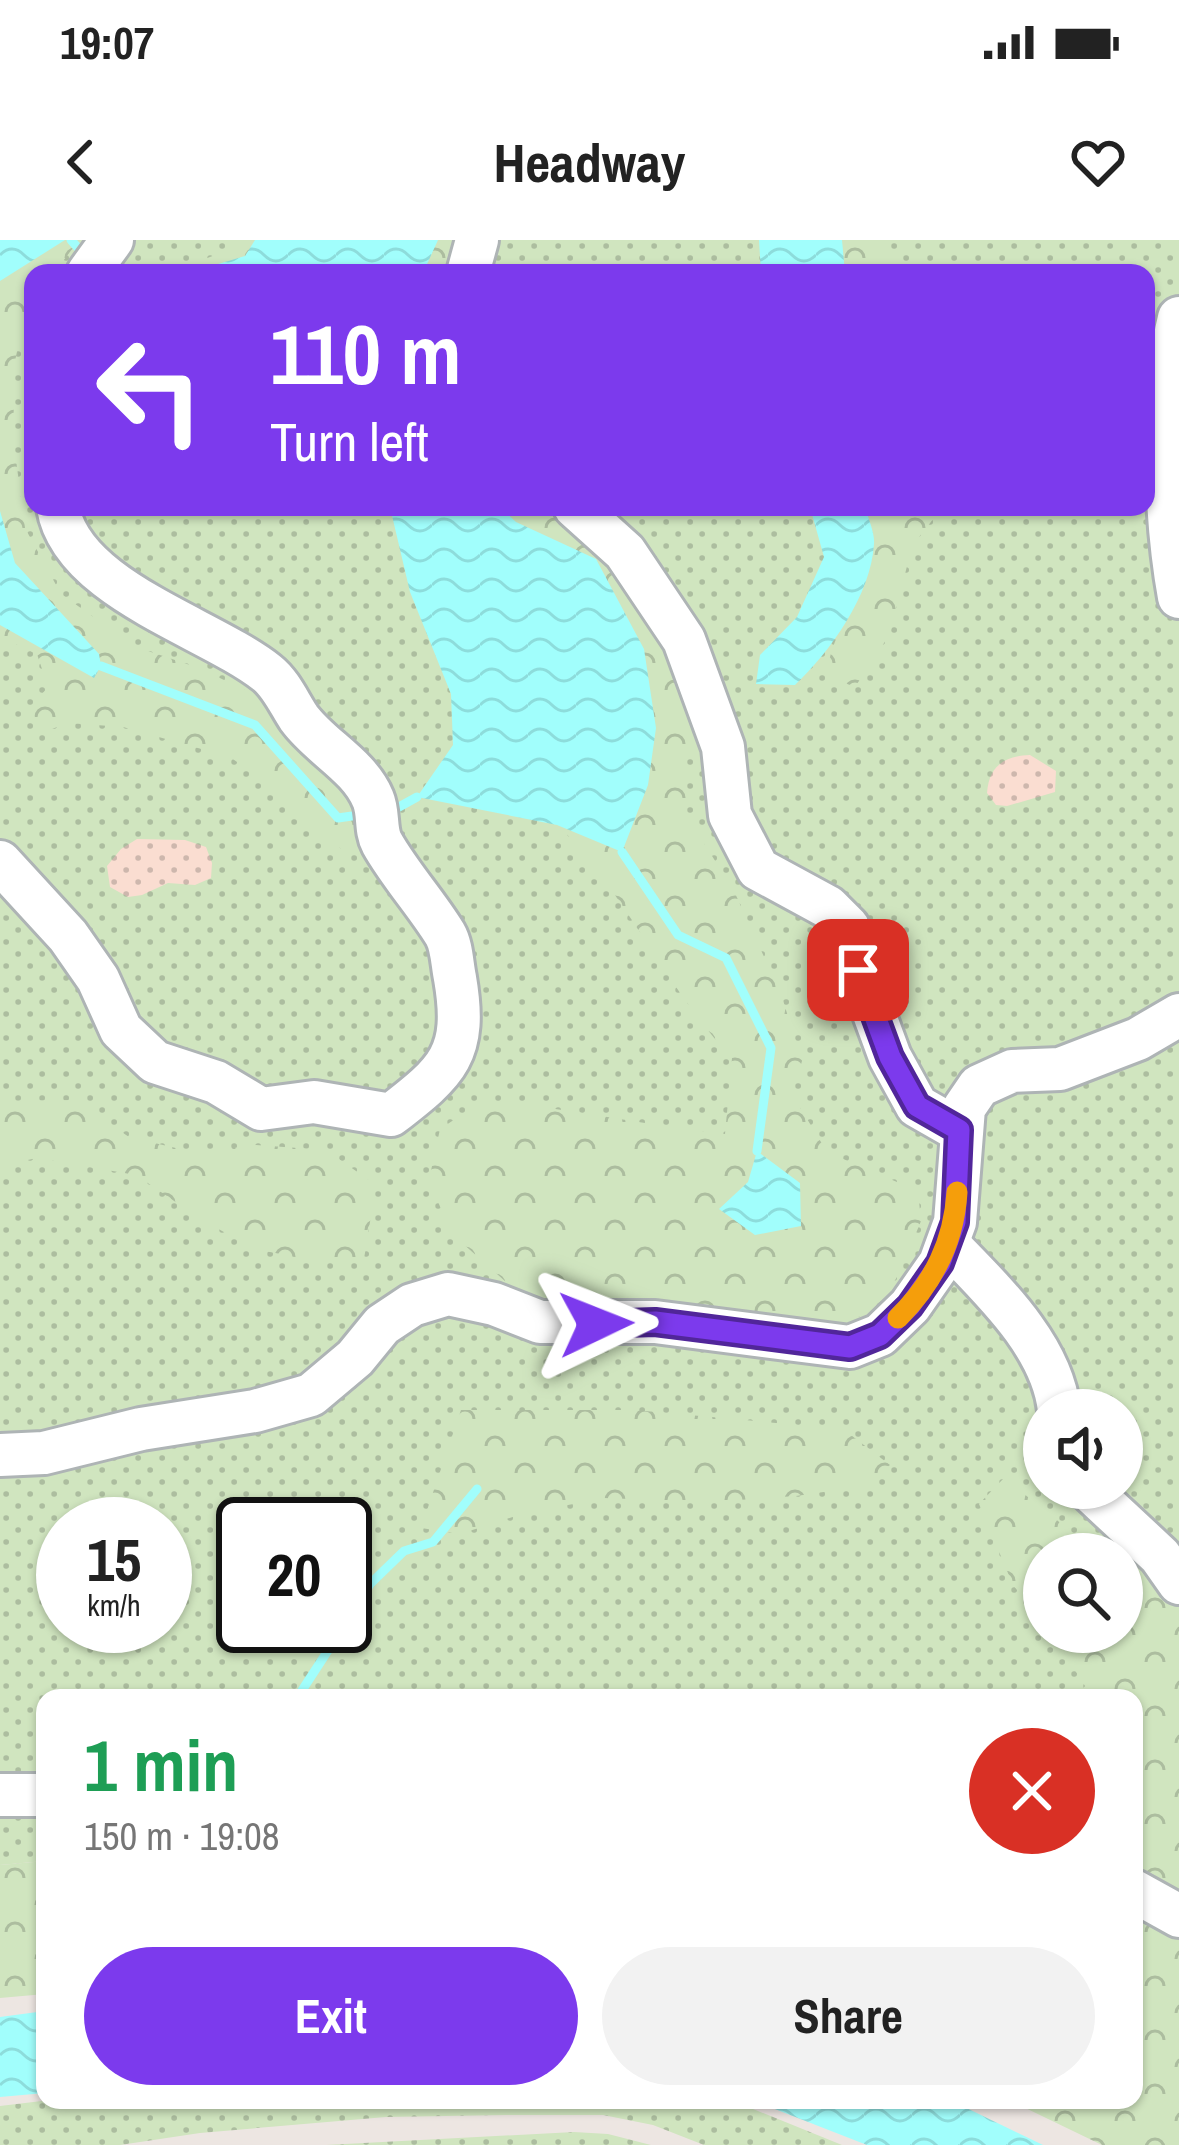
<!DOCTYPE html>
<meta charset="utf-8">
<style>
body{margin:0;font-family:"Archivo Narrow",sans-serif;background:#f2f2f2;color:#222;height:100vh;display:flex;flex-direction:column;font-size:45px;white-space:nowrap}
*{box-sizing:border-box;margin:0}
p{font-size:39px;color:#767676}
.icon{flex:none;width:66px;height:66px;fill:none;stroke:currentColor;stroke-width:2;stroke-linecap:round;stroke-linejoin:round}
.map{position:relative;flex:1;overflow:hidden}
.side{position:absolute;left:36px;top:1449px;width:1107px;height:420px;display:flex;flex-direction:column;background:#fff;border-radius:24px;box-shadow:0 3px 9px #0004}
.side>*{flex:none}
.top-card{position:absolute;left:24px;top:24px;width:1131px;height:252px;border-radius:24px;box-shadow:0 3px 9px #0004;background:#7c3aed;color:#fff;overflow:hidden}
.buttons{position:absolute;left:1023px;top:1149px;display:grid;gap:24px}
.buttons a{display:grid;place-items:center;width:120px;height:120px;border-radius:50%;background:#fff;box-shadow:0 3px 9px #0004;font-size:60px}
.speed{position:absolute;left:36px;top:1257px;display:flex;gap:24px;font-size:60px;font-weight:700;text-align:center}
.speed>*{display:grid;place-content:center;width:156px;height:156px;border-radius:50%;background:#fff;box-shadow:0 3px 9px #0004;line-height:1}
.speed small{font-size:30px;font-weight:400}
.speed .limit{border:6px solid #111;border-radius:18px;background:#fff;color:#111}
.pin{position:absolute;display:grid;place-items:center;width:102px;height:102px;color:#fff;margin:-51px;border-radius:24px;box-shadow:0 6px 18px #0006}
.me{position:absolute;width:132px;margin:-66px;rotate:88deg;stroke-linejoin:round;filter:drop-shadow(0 0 9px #0008)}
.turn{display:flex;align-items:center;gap:42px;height:252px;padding:0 48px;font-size:54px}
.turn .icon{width:156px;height:156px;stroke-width:2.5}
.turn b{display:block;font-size:84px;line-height:102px}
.round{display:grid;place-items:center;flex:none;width:126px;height:126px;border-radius:63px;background:#f2f2f2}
.head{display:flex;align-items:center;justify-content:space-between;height:204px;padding:0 48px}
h1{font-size:72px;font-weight:700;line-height:90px;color:#1e9e55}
.button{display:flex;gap:24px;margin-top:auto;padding:24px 48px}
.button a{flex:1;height:138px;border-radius:72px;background:#7c3aed;color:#fff;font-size:48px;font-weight:700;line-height:138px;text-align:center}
.button a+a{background:#f2f2f2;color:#222}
.status{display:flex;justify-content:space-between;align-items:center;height:84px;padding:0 60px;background:#fff;direction:ltr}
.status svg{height:33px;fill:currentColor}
header{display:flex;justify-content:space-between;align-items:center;height:156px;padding:0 48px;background:#fff;font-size:54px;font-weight:700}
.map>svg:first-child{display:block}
.grass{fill:url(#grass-dots);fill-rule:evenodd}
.forest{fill:url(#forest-crowns)}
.sand{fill:url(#sand-dots)}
.water{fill:url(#water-waves)}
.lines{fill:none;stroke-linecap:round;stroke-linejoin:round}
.stream{stroke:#a1fefc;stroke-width:9}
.minor-casing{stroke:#aeb4b5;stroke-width:48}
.minor{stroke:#fff;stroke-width:42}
.route-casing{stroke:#51269a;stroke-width:30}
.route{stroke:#7c3aed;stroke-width:21}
.slow{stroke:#f59e0b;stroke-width:21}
</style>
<div class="status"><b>19:07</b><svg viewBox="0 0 49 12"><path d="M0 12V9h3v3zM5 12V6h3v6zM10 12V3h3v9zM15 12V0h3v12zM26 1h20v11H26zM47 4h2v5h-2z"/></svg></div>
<header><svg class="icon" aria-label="back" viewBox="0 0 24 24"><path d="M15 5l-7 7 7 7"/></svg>Headway<svg class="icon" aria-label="heart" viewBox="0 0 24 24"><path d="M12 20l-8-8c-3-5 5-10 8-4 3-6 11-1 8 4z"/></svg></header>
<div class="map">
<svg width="1179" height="1905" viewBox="0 0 1179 1905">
<defs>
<pattern id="grass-dots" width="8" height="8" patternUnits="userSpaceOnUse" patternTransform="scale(3)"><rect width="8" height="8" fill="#d0e5bf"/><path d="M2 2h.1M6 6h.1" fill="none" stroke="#acbd9f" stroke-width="1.8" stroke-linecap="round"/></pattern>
<pattern id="forest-crowns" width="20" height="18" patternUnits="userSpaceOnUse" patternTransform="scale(3)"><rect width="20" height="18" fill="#d0e5bf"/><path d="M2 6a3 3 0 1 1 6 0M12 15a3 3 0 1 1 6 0" fill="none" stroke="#acbd9f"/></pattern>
<pattern id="sand-dots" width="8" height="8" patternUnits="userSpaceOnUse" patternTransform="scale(3)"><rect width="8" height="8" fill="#faddd1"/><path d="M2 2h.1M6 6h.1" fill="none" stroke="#cdb7ad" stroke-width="1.8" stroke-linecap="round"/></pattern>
<pattern id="water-waves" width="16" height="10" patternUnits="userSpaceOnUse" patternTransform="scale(3)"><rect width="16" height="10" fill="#a1fefc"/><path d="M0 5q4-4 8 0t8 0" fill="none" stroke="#8ddcdb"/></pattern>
</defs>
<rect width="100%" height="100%" fill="#ede6e2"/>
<!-- grass -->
<g class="grass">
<path d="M 0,0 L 1179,0 L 1179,1774 L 1134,1458 L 45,1458 L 45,1621 L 0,1625 ZM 33,33 L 1146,33 L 1146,267 L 33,267 ZM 1044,1170 L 1122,1170 L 1122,1248 L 1044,1248 ZM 63,1284 L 165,1284 L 165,1386 L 63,1386 ZM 243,1284 L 345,1284 L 345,1386 L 243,1386 ZM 1044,1314 L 1122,1314 L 1122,1392 L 1044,1392 Z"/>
<polygon points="50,1860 731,1860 842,1905 704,1905 653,1885 603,1875 506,1875 386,1877 200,1893 120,1905 0,1905 0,1866"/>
<polygon points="574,1892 608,1894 651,1905 326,1905"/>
</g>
<!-- forest -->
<g class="forest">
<polygon points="0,0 79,0 54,33 33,33 33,58 27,65 15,121 13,197 25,288 61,354 136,407 199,428 245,450 276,472 341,544 372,609 342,610 282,554 230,517 123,487 69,483 43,492 30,468 48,447 37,414 0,397"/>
<polygon points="237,0 461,0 452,33 169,33 233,8"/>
<polygon points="842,0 885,0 885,15 892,33 845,33"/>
<path d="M 390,267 L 552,267 L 609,316 L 681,435 L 698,487 L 685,522 L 687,576 L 734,651 L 781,754 L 802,821 L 792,854 L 827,912 L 918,951 L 921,981 L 900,1032 L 877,1070 L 842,1083 L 663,1061 L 545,1062 L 506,1042 L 451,993 L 429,940 L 440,889 L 484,860 C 565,868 644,885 725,894 L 732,818 C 665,747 627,655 558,585 L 417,557 L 453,505 L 451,454 L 410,352 Z"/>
<path d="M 867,267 L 934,267 L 934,278 L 912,306 L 890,394 L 855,447 L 827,436 C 830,389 868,353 874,306 C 875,294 869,279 867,267 Z"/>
<polygon points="75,860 129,897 197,913 256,905 326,910 376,945 364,1019 318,1021 254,1009 199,978 136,935 37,918 0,926 0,861"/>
<polygon points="461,1170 634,1170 843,1189 890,1225 858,1247 796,1256 709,1262 604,1258 522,1274 460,1294 421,1288"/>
<polygon points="1004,1238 1078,1297 1112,1314 1044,1314 1044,1384 1013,1345 979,1264"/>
<polygon points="1122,1319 1141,1328 1179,1362 1179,1905 1102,1905 1009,1860 1134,1860 1134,1458 1076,1458 1085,1446 1051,1392 1122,1392"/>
<polygon points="45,1621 45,1754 0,1758 0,1625"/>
</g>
<!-- sand -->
<g class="sand">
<path d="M 1030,515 L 1056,531 L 1055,552 L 1007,566 L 996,565 L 987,553 C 989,526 1004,516 1030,515 Z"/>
<polygon points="137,599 185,600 206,607 212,623 211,638 195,645 168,643 142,655 128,657 110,647 107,626 121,609"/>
</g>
<!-- water -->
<g class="water">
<polygon points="0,0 65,0 0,41"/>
<polygon points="255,0 438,0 423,33 188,33 245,16"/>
<polygon points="759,0 842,0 845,33 761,33"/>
<polygon points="390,267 500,267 516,282 596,319 644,409 656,488 648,545 622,612 557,585 417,557 453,505 451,454 410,352"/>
<path d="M 810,267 L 865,267 C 868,278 875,293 874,304 C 871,355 830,412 795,445 L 756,444 L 760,415 L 797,377 L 824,317 Z"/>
<polygon points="0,271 15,323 99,414 101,426 94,438 0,385"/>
<polygon points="757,911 800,943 801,986 755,995 719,969 748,942"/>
<polygon points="45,1771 45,1853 0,1857 0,1777"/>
<polygon points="752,1860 950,1860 1043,1905 867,1905"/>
</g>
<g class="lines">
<!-- stream -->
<g class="stream">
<polyline points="71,0 79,9"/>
<polyline points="101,426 255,485 338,578 359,575"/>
<polyline points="390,572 417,557"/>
<polyline points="622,612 678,695 726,718 771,808 757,911"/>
<polyline points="345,1384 370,1344 404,1311 433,1302 477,1249"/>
<polyline points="297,1458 344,1386"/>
</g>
<defs>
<g id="minor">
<polyline points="88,33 112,0"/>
<polyline points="468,33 477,0"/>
<path d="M 1179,78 C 1160,154 1165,280 1179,357"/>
<polyline points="575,267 625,312 684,400 723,507 730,575 758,629 828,667 848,687 858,730 890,817 917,866 959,890"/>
<path d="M 0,622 L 68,696 L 98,739 L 121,790 L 155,822 L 216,842 L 261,869 L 314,862 L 391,875 C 448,831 468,814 455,738 C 452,724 452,706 445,694 C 426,663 400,635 382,603 C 375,590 379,573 373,559 C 359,525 320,507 299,478 C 289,463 281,444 267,433 C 209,387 71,349 58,267"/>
<path d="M 948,1004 C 991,1049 1052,1105 1059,1170"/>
<polyline points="0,1215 44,1213 141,1189 255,1171 311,1155 355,1118 382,1085 412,1065 448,1054 494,1064 540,1082 655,1082 850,1107 880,1095 910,1066 940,1023 955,982 964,868 979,846 1012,831 1060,829 1138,799 1179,775"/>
<polyline points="1087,1248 1160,1316 1179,1343"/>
<polyline points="0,1555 45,1555"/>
<polyline points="1134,1651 1179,1676"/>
</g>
</defs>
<!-- minor casing -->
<use href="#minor" class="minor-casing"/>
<!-- minor -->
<use href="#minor" class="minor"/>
</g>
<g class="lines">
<defs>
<polyline id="route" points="596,1084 655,1082 850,1107 880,1095 910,1066 940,1023 955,982 959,890 917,866 890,817 858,730"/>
</defs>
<!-- route casing -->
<use href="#route" class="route-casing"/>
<!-- route -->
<use href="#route" class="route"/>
<!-- slow -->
<path class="slow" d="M 898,1078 C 934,1042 954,1002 957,952"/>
</g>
</svg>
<div class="buttons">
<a><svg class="icon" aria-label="sound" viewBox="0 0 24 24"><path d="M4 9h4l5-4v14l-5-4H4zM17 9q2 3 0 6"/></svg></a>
<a><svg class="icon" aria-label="search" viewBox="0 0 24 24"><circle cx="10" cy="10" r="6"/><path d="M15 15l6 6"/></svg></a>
</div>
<div class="speed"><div>15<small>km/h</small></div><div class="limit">20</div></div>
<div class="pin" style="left:858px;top:730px;background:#d93025"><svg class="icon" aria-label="arrive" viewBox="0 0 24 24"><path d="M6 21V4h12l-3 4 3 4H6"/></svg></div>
<svg class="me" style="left:596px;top:1084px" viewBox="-20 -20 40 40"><path d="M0-17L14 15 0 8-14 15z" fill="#7c3aed" stroke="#fff" stroke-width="4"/></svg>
<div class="top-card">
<div class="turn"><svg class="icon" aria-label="left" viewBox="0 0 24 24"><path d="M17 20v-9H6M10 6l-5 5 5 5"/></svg><div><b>110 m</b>Turn left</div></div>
</div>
<section class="side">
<div class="head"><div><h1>1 min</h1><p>150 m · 19:08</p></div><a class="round" style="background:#d93025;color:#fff"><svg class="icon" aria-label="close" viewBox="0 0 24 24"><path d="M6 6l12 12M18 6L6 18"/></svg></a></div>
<div class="button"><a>Exit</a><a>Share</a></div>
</section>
</div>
